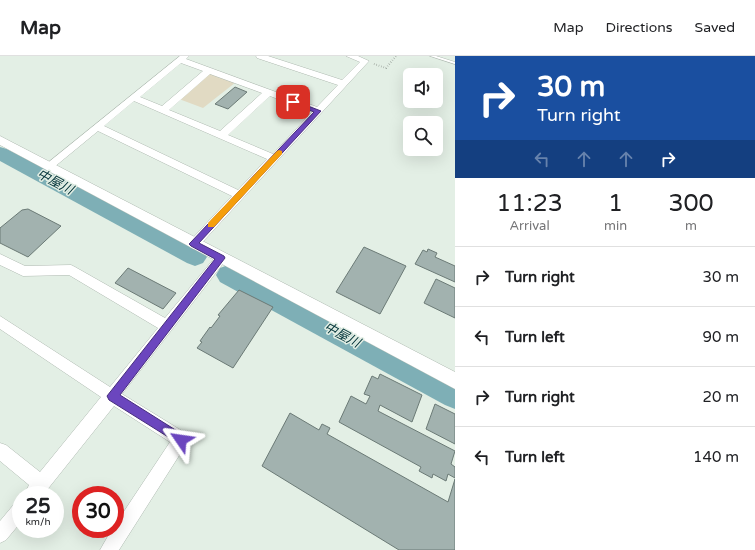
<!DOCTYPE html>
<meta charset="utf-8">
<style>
body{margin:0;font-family:"Varela Round","Noto Sans JP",sans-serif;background:#f6f6f6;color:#202124;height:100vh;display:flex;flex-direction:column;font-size:15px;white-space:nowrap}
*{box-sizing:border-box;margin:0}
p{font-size:13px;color:#757577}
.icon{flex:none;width:22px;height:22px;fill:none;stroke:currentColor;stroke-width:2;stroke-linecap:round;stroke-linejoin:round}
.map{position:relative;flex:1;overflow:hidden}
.side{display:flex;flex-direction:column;background:#fff;width:300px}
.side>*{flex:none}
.guide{background:#1a4fa0;color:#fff;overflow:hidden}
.buttons{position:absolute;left:403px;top:12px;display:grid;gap:8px}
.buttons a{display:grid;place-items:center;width:40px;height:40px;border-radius:6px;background:#fff;box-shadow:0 4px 16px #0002;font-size:20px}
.speed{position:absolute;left:12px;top:430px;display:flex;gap:8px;font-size:20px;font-weight:700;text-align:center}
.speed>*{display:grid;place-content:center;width:52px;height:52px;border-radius:50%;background:#fff;box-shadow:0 4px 16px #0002;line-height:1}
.speed small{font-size:10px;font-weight:400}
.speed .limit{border:6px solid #d22;background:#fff;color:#111}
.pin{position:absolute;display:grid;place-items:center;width:34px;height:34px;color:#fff;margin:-17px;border-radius:8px;box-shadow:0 2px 6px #0006}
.me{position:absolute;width:44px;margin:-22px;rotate:302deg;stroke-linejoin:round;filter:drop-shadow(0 0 3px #0008)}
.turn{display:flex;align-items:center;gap:14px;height:84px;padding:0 16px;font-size:18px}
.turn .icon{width:52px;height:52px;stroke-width:2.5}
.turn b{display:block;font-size:28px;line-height:34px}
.lanes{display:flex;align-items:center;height:38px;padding:0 16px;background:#0003;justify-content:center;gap:20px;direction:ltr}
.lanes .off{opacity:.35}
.eta{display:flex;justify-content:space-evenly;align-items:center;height:68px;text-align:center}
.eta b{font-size:24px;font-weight:600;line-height:28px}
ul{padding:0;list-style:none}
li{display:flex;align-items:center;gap:12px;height:60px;padding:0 16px;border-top:1px solid #e0e0e0}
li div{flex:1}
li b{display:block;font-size:15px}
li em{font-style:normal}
header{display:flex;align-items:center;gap:24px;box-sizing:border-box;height:56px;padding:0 20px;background:#fff;border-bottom:1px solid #e0e0e0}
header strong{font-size:19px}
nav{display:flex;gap:22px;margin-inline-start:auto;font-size:14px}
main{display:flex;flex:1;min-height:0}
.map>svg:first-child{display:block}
.green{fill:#e1dac3}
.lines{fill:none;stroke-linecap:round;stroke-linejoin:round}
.river{fill:#7eafb6;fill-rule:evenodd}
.building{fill:#a2b2af;stroke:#6b7a76}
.service-casing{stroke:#afbab1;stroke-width:1}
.minor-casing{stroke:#afbab1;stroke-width:1}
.tertiary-casing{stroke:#afbab1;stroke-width:1}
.path{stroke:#919992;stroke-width:2;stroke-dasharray:0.5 2;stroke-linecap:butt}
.service{fill:#fff;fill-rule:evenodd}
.minor{fill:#fff;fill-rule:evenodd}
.tertiary{fill:#fff;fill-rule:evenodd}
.route{fill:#6b46be;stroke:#462e7c}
.slow{fill:#f59e0b}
.labels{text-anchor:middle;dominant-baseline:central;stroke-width:3;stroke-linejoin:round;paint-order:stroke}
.water-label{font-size:13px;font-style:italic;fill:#013238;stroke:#e3efe5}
</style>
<header>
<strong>Map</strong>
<nav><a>Map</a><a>Directions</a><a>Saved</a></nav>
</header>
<main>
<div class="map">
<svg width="455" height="494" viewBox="0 0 455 494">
<rect width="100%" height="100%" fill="#e3efe5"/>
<!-- green -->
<polygon class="green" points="209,16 236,26 203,52 179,43"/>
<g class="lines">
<!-- river -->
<g class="river">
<polygon points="0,91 7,93 203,195 207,201 203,207 195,210 187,207 0,105"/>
<polygon points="228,209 236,212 455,324 455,353 445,349 220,226 216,219 220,212"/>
</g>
</g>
<!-- building -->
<g class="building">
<polygon points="235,31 247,36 228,53 215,48"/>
<polygon points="28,153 61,170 28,201 0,187 0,172 22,154"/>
<polygon points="364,191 406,210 380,258 336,236"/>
<polygon points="428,193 437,197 435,201 455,210 455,226 415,208 423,194 427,196"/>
<polygon points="128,212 176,237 163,253 115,227"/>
<polygon points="436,223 455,232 455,262 424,247"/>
<polygon points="239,234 273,251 233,312 197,292 202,286 200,285 210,271 211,272 220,260 218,259"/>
<polygon points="380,318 422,339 412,366 380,349 378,355 455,395 451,408 455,411 455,422 448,418 446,425 433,418 432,422 419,415 421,411 339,366 351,340 366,348 370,340 364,338 372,320 378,323"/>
<polygon points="435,348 455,358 455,388 426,373"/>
<polygon points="290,357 319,374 322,368 330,372 327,378 448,446 455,423 455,494 399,494 262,410"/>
</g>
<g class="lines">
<defs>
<polygon id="service" points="430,0 436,0 455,6 455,8"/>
<g id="minor">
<path d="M 180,0 L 189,0 L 186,3 L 317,51 L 338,29 L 257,2 L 256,0 L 268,0 L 342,24 L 360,6 L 346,0 L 358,0 L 369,5 L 198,191 L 194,193 L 190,191 L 188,188 L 190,185 L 232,140 L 98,75 L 53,112 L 49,113 L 44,110 ZM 181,7 L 203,15 L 162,50 L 140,41 ZM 210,18 L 262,37 L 220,75 L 169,54 ZM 270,40 L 312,56 L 273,98 L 228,79 ZM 134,45 L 267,103 L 238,134 L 104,70 Z"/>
<polygon points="221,197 225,199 227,202 225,205 122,338 187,378 189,384 119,494 100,494 112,473 115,473 115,469 170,386 114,350 43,439 24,439 29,429 0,405 0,387 6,389 40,416 101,341 0,273 0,260 110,331 158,272 69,219 23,220 0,209 0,198 25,210 71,209 75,211 165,262 217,199"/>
<polygon points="21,444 21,466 6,484 0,487 0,465 15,447"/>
</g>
<polygon id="tertiary" points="0,80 455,316 455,333 0,89"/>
</defs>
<!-- service casing -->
<use href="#service" class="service-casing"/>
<!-- minor casing -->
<use href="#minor" class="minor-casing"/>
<!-- tertiary casing -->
<use href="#tertiary" class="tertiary-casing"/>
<!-- path -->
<polyline class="path" points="374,8 386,12 396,0"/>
<!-- service -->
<use href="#service" class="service"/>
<!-- minor -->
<use href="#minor" class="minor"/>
<!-- tertiary -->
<use href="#tertiary" class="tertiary"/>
</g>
<!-- route -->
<polygon class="route" points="291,45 295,45 321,55 199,187 224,200 225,202 120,339 185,380 187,384 185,388 181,389 109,344 107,340 215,203 191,190 189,188 191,186 314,56 291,47"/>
<!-- slow -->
<polygon class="slow" points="279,94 282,95 282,98 214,171 208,171 208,167 277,95"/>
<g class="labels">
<!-- water labels -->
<g class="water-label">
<text transform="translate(55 126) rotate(28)">中屋川</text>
<text transform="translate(342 279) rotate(28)">中屋川</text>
</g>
</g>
</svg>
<div class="buttons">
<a><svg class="icon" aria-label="sound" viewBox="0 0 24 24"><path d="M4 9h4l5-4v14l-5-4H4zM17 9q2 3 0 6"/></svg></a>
<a><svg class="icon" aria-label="search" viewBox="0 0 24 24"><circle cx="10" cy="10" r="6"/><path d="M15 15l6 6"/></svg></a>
</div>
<div class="speed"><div>25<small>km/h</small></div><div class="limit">30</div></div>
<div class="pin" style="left:293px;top:46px;background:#d93025"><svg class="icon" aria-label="arrive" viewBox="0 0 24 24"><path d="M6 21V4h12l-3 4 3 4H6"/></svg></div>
<svg class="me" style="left:181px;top:384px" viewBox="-20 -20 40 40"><path d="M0-17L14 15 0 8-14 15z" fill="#6b46be" stroke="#fff" stroke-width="4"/></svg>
</div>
<section class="side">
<div class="guide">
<div class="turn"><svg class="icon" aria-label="right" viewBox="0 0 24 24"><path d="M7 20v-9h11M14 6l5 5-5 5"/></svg><div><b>30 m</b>Turn right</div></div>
<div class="lanes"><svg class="icon off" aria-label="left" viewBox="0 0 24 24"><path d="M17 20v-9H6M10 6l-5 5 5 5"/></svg><svg class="icon off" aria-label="ahead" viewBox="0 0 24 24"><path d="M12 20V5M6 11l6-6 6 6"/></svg><svg class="icon off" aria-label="ahead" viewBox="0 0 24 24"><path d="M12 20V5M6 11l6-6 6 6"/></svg><svg class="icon" aria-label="right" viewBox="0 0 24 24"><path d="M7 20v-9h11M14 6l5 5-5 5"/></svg></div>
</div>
<div class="eta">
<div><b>11:23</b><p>Arrival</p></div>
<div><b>1</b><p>min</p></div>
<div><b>300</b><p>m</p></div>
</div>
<ul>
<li><svg class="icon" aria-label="right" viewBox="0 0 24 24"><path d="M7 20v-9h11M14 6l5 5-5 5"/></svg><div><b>Turn right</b></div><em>30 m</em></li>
<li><svg class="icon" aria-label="left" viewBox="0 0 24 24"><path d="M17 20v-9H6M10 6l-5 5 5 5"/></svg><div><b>Turn left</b></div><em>90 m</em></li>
<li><svg class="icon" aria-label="right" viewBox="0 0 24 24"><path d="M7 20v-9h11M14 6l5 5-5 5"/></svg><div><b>Turn right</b></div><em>20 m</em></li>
<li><svg class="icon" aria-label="left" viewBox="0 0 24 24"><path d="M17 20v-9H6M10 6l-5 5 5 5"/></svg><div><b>Turn left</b></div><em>140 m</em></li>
</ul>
</section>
</main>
